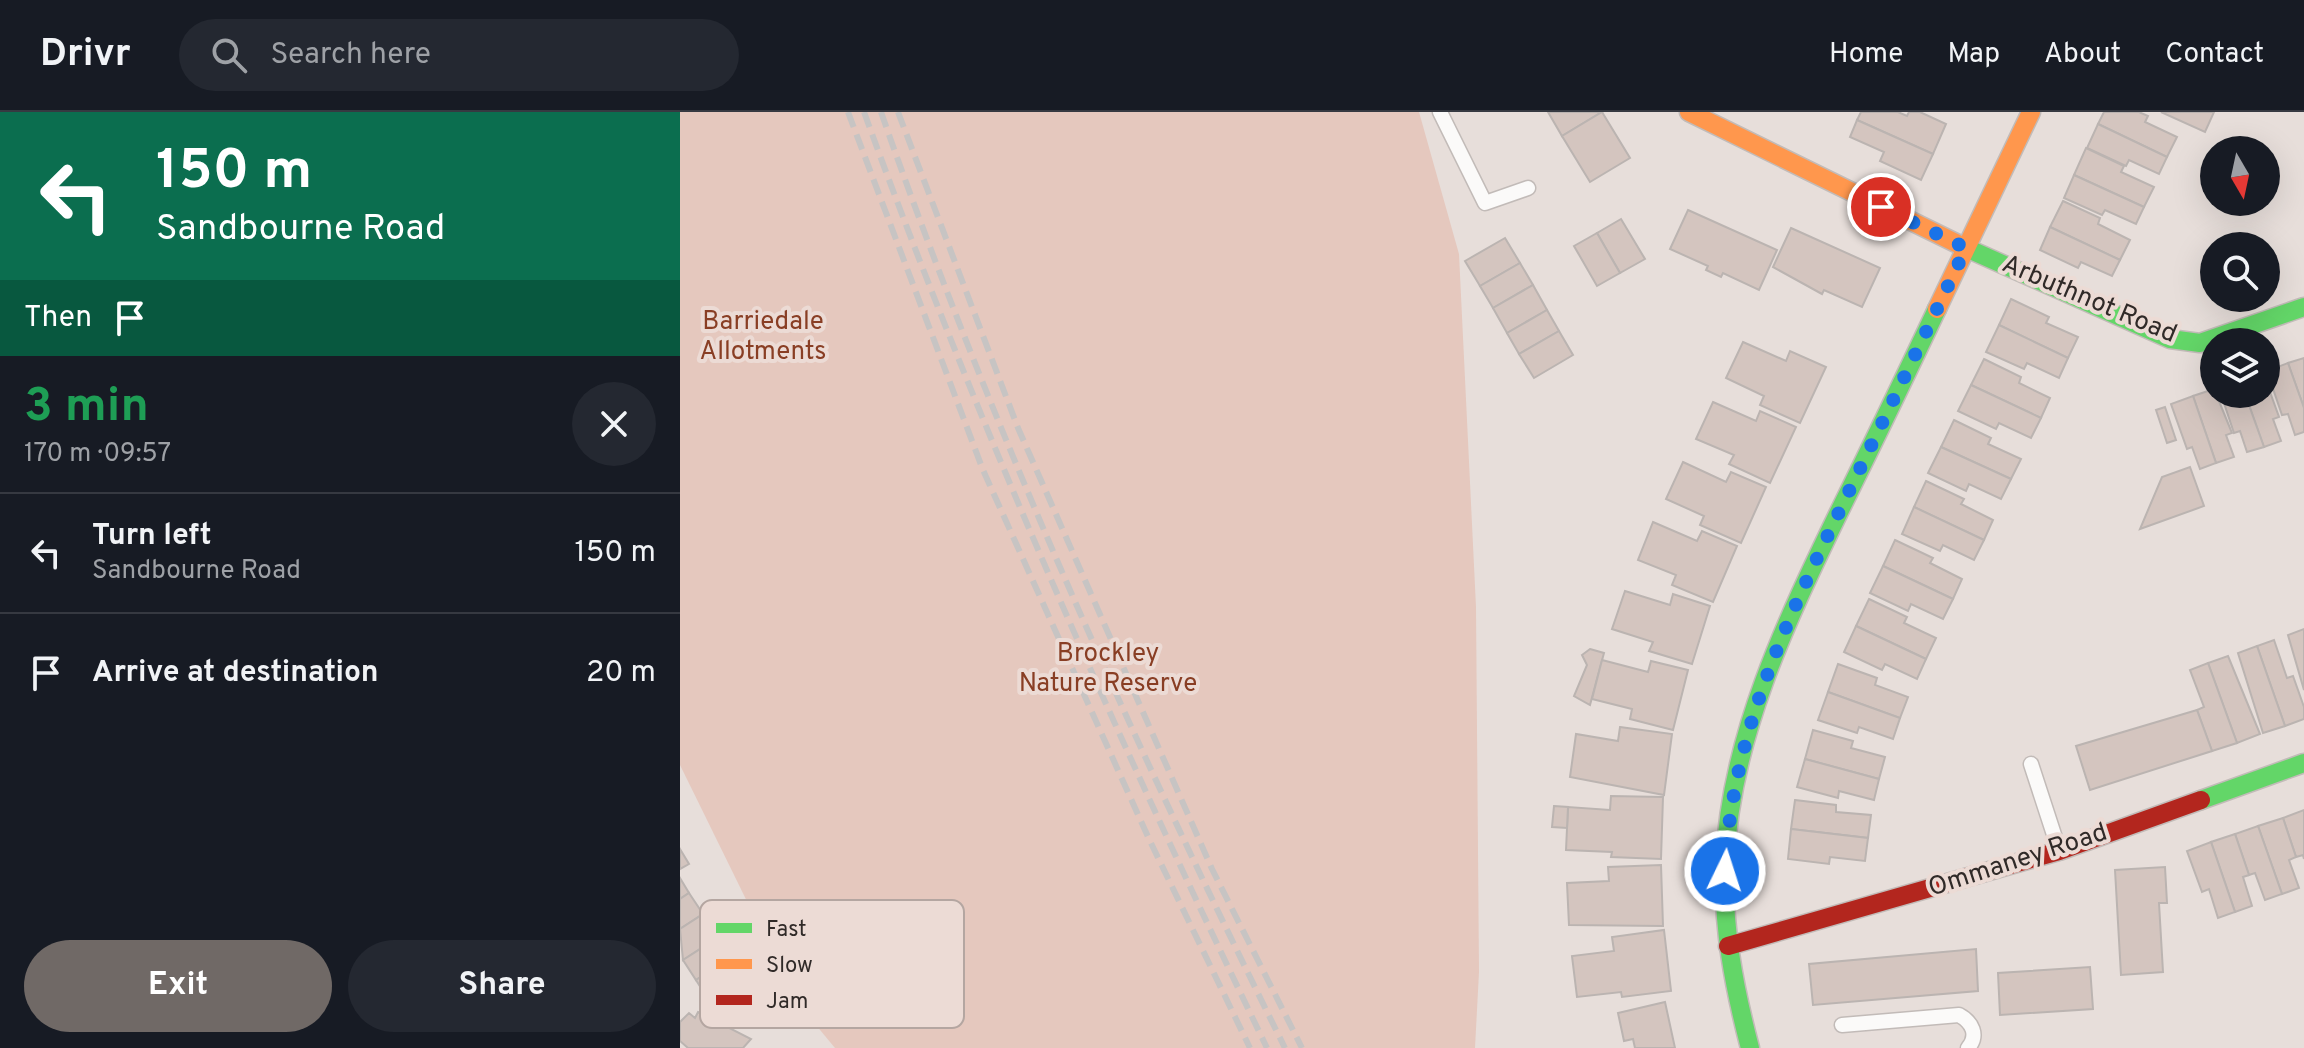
<!DOCTYPE html>
<meta charset="utf-8">
<style>
body{margin:0;font-family:Overpass,sans-serif;background:#242831;color:#f1f3f6;height:100vh;display:flex;flex-direction:column;font-size:30px;white-space:nowrap}
*{box-sizing:border-box;margin:0}
p{font-size:26px;color:#9ea1a6}
.icon{flex:none;width:44px;height:44px;fill:none;stroke:currentColor;stroke-width:2;stroke-linecap:round;stroke-linejoin:round}
.map{position:relative;flex:1;overflow:hidden}
.side{display:flex;flex-direction:column;background:#171b24;width:680px}
.side>*{flex:none}
.top-card{background:#0b6e4f;color:#fff;overflow:hidden}
.needle{width:52px;rotate:171deg}
.tools{position:absolute;left:1520px;top:24px;display:grid;gap:16px}
.tools a{display:grid;place-items:center;width:80px;height:80px;border-radius:50%;background:#171b24;box-shadow:0 8px 32px #0002;font-size:40px}
.pin{position:absolute;display:grid;place-items:center;width:68px;height:68px;color:#fff;margin:-34px;border:4px solid #fff;border-radius:50%;box-shadow:0 2px 8px #0007}
.me{position:absolute;width:88px;margin:-44px;rotate:4deg;stroke-linejoin:round;filter:drop-shadow(0 0 6px #0008)}
.turn{display:flex;align-items:center;gap:28px;height:168px;padding:0 24px;font-size:36px}
.turn .icon{width:104px;height:104px;stroke-width:2.5}
.turn b{display:block;font-size:56px;line-height:68px}
.then{display:flex;align-items:center;height:76px;padding:0 24px;background:#0003;gap:16px;font-size:30px}
.round{display:grid;place-items:center;flex:none;width:84px;height:84px;border-radius:42px;background:#242831}
.headline{display:flex;align-items:center;justify-content:space-between;height:136px;padding:0 24px}
h1{font-size:48px;font-weight:700;line-height:60px;color:#1e9e55}
.action{display:flex;gap:16px;margin-top:auto;padding:16px 24px}
.action a{flex:1;height:92px;border-radius:48px;background:#706966;color:#fff;font-size:32px;font-weight:700;line-height:92px;text-align:center}
.action a+a{background:#242831;color:#f1f3f6}
ul{padding:0;list-style:none}
li{display:flex;align-items:center;gap:24px;height:120px;padding:0 24px;border-top:2px solid #363941}
li div{flex:1}
li b{display:block;font-size:30px}
li em{font-style:normal}
header{display:flex;align-items:center;gap:48px;box-sizing:border-box;height:112px;padding:0 40px;background:#171b24;border-bottom:2px solid #363941}
header strong{font-size:38px}
nav{display:flex;gap:44px;margin-inline-start:auto;font-size:28px}
.search{width:560px;height:72px;background:#242831;display:flex;align-items:center;gap:20px;box-sizing:border-box;padding:0 28px;border-radius:44px;color:#9ea1a6;font-size:30px}
main{display:flex;flex:1;min-height:0}
.map>svg:first-child{display:block}
.green{fill:#e5c8be}
.building{fill:#d4c5bf;stroke:#bbb4b1;stroke-width:2}
.lines{fill:none;stroke-linecap:round;stroke-linejoin:round}
.lane-casing{stroke:#c2bbb8;stroke-width:17}
.fast-casing{stroke:#c2bbb8;stroke-width:21}
.slow-casing{stroke:#c2bbb8;stroke-width:21}
.jam-casing{stroke:#c2bbb8;stroke-width:21}
.lane{stroke:#fbfaf9;stroke-width:14}
.fast{stroke:#63d668;stroke-width:18}
.slow{stroke:#ff974d;stroke-width:18}
.jam{stroke:#b3261e;stroke-width:18}
.rail{stroke:#c7c4c3;stroke-width:6;stroke-dasharray:16 8;stroke-linecap:butt}
.route{stroke:#1a73e8;stroke-width:14;stroke-dasharray:0 25.2}
.labels{text-anchor:middle;dominant-baseline:central;stroke-width:8;stroke-linejoin:round;paint-order:stroke}
.street-label{font-size:26px;fill:#302a28;stroke:#ecdbd5}
.park-label{font-size:26px;fill:#893e24;stroke:#ecdbd5}
.key{fill:#ecdbd5;stroke:#b4a6a1;stroke-width:2}
.key-label{font-size:22px;fill:#302a28}
</style>
<header>
<strong>Drivr</strong>
<div class="search"><svg class="icon" aria-label="search" viewBox="0 0 24 24"><circle cx="10" cy="10" r="6"/><path d="M15 15l6 6"/></svg>Search here</div>
<nav><a>Home</a><a>Map</a><a>About</a><a>Contact</a></nav>
</header>
<main>
<section class="side">
<div class="top-card">
<div class="turn"><svg class="icon" aria-label="left" viewBox="0 0 24 24"><path d="M17 20v-9H6M10 6l-5 5 5 5"/></svg><div><b>150 m</b>Sandbourne Road</div></div>
<div class="then">Then<svg class="icon" aria-label="arrive" viewBox="0 0 24 24"><path d="M6 21V4h12l-3 4 3 4H6"/></svg></div>
</div>
<div class="headline"><div><h1>3 min</h1><p>170 m · 09:57</p></div><a class="round"><svg class="icon" aria-label="close" viewBox="0 0 24 24"><path d="M6 6l12 12M18 6L6 18"/></svg></a></div>
<ul>
<li><svg class="icon" aria-label="left" viewBox="0 0 24 24"><path d="M17 20v-9H6M10 6l-5 5 5 5"/></svg><div><b>Turn left</b><p>Sandbourne Road</p></div><em>150 m</em></li>
<li><svg class="icon" aria-label="arrive" viewBox="0 0 24 24"><path d="M6 21V4h12l-3 4 3 4H6"/></svg><div><b>Arrive at destination</b></div><em>20 m</em></li>
</ul>
<div class="action"><a>Exit</a><a>Share</a></div>
</section>
<div class="map">
<svg width="1624" height="936" viewBox="0 0 1624 936">
<rect width="100%" height="100%" fill="#e7deda"/>
<!-- green -->
<polygon class="green" points="0,0 739,0 779,142 796,495 799,860 795,936 155,936 116,889 0,653"/>
<!-- building -->
<g class="building">
<polygon points="868,0 922,0 882,24"/>
<polygon points="922,0 950,46 910,70 882,24"/>
<polygon points="1181,0 1218,0 1227,4 1229,0 1240,0 1266,12 1253,42 1177,8"/>
<polygon points="1424,0 1459,0 1468,4 1465,10 1497,25 1487,45 1418,12"/>
<polygon points="1481,0 1534,0 1525,20"/>
<polygon points="1177,8 1253,42 1241,68 1200,49 1204,40 1170,25"/>
<polygon points="1418,12 1487,45 1479,62 1449,48 1446,54 1407,36"/>
<polygon points="1406,36 1444,54 1441,60 1474,75 1464,95 1394,63"/>
<polygon points="1394,63 1464,95 1456,112 1425,98 1422,103 1384,86"/>
<polygon points="1383,89 1420,106 1418,112 1450,128 1440,148 1370,115"/>
<polygon points="1008,98 1097,138 1079,178 1043,161 1041,165 1026,158 1028,154 990,137"/>
<polygon points="941,107 965,147 940,161 917,121"/>
<polygon points="1370,115 1440,148 1432,164 1401,150 1398,156 1360,138"/>
<polygon points="1111,116 1200,156 1182,195 1144,178 1142,182 1093,155"/>
<polygon points="917,121 940,161 917,174 894,134"/>
<polygon points="825,126 840,151 800,174 785,149"/>
<polygon points="840,151 853,173 813,196 800,174"/>
<polygon points="853,173 867,198 827,221 813,196"/>
<polygon points="1331,187 1369,205 1366,211 1398,225 1388,246 1319,213"/>
<polygon points="867,198 879,219 839,242 827,221"/>
<polygon points="1319,213 1388,246 1379,266 1347,251 1344,257 1306,240"/>
<polygon points="879,219 893,243 854,266 839,242"/>
<polygon points="1063,230 1106,249 1110,239 1146,255 1120,311 1080,293 1084,284 1046,266"/>
<polygon points="1624,246 1624,296 1608,251"/>
<polygon points="1304,247 1341,265 1339,271 1370,286 1361,306 1291,273"/>
<polygon points="1608,251 1624,296 1624,320 1615,323 1608,302 1602,303 1587,259"/>
<polygon points="1586,269 1599,305 1593,307 1601,329 1584,335 1565,282 1586,282"/>
<polygon points="1291,273 1361,306 1351,326 1319,311 1316,317 1278,299"/>
<polygon points="1534,277 1552,321 1546,323 1554,345 1536,351 1513,284"/>
<polygon points="1541,282 1565,282 1584,335 1567,340 1560,319 1554,321"/>
<polygon points="1513,284 1536,351 1520,357 1512,335 1507,337 1491,292"/>
<polygon points="1033,290 1076,309 1080,299 1116,315 1090,371 1049,352 1054,343 1016,327"/>
<polygon points="1485,295 1496,328 1487,331 1476,298"/>
<polygon points="1274,308 1311,326 1308,332 1341,347 1331,367 1261,335"/>
<polygon points="1261,335 1331,367 1321,387 1289,372 1286,379 1248,361"/>
<polygon points="1003,350 1046,370 1051,360 1086,375 1061,431 1020,413 1024,404 986,387"/>
<polygon points="1510,355 1524,394 1460,417 1482,365"/>
<polygon points="1246,369 1284,387 1281,392 1313,408 1304,428 1234,395"/>
<polygon points="1234,395 1304,428 1294,448 1263,433 1260,439 1222,422"/>
<polygon points="973,410 1017,429 1022,419 1057,434 1033,490 992,473 996,463 958,448"/>
<polygon points="1215,428 1253,446 1250,451 1282,467 1273,487 1203,454"/>
<polygon points="1203,454 1273,487 1263,507 1231,492 1228,499 1190,481"/>
<polygon points="945,479 990,493 993,482 1030,494 1012,552 969,539 973,530 932,517"/>
<polygon points="1189,487 1227,505 1224,511 1256,526 1246,547 1176,514"/>
<polygon points="1176,514 1246,547 1237,567 1205,552 1202,558 1164,540"/>
<polygon points="1624,517 1624,578 1608,523"/>
<polygon points="1594,528 1607,566 1613,564 1624,595 1624,607 1605,614 1577,534"/>
<polygon points="1577,534 1605,614 1583,621 1558,541"/>
<polygon points="910,537 924,541 910,593 894,584 907,553 902,543"/>
<polygon points="1548,544 1580,622 1557,631 1528,551"/>
<polygon points="922,548 968,560 971,549 1008,558 993,618 950,607 952,597 912,587"/>
<polygon points="1528,551 1557,631 1532,639 1517,598 1524,595 1510,558"/>
<polygon points="1158,552 1197,566 1195,573 1228,585 1220,606 1148,580"/>
<polygon points="1148,580 1220,606 1213,627 1179,615 1177,621 1138,608"/>
<polygon points="1517,598 1532,639 1410,678 1396,634"/>
<polygon points="940,615 992,622 984,683 890,665 896,622 938,629"/>
<polygon points="1133,618 1173,629 1171,636 1205,645 1199,667 1125,647"/>
<polygon points="1125,647 1199,667 1194,688 1159,679 1158,686 1117,675"/>
<polygon points="931,684 983,685 981,747 931,745 932,740 886,738 888,695 930,698"/>
<polygon points="1115,688 1156,693 1156,700 1191,703 1188,726 1111,717"/>
<polygon points="874,694 888,695 887,716 872,715"/>
<polygon points="1624,698 1624,747 1623,743 1616,745 1603,706"/>
<polygon points="1603,706 1616,745 1609,748 1619,776 1602,782 1578,714"/>
<polygon points="1578,714 1602,782 1585,788 1575,761 1569,763 1555,722"/>
<polygon points="1111,717 1188,726 1185,749 1150,745 1149,752 1108,747"/>
<polygon points="1555,722 1569,763 1563,765 1572,794 1555,800 1531,730"/>
<polygon points="1531,730 1555,800 1538,806 1529,777 1522,780 1507,739"/>
<polygon points="0,737 9,752 0,757"/>
<polygon points="981,753 983,814 889,813 887,771 929,769 928,755"/>
<polygon points="1485,755 1487,791 1479,791 1483,860 1441,863 1435,758"/>
<polygon points="0,766 9,781 0,787"/>
<polygon points="9,781 23,802 0,817 0,787"/>
<polygon points="34,795 49,818 3,848 0,817"/>
<polygon points="984,818 991,879 942,885 941,880 897,885 892,844 934,839 932,825"/>
<polygon points="39,825 51,845 16,868 3,848"/>
<polygon points="1296,837 1298,879 1133,893 1129,852"/>
<polygon points="51,845 66,867 30,890 16,868"/>
<polygon points="1410,855 1413,897 1320,903 1318,861"/>
<polygon points="985,890 995,936 955,936 953,927 944,929 938,901"/>
<polygon points="18,900 71,927 63,936 8,936 0,929 0,910 9,901 15,906"/>
</g>
<g class="lines">
<defs>
<g id="lane">
<polyline points="760,0 805,91 848,76"/>
<polyline points="1351,652 1379,738"/>
<path d="M 1162,913 L 1279,903 C 1292,910 1299,923 1288,936"/>
</g>
<g id="fast">
<polyline points="1284,135 1490,227 1520,231 1624,195"/>
<polyline points="1521,688 1624,651"/>
<path d="M 1070,936 C 1054,875 1042,813 1045,750 C 1050,626 1106,510 1159,400 C 1192,333 1225,265 1257,197"/>
</g>
<g id="slow">
<polyline points="1009,0 1284,135"/>
<polyline points="1257,197 1351,0"/>
</g>
<polyline id="jam" points="1048,834 1379,739 1521,688"/>
</defs>
<!-- lane casing -->
<use href="#lane" class="lane-casing"/>
<!-- fast casing -->
<use href="#fast" class="fast-casing"/>
<!-- slow casing -->
<use href="#slow" class="slow-casing"/>
<!-- jam casing -->
<use href="#jam" class="jam-casing"/>
<!-- lane -->
<use href="#lane" class="lane"/>
<!-- fast -->
<use href="#fast" class="fast"/>
<!-- slow -->
<use href="#slow" class="slow"/>
<!-- jam -->
<use href="#jam" class="jam"/>
<!-- rail -->
<g class="rail">
<polyline points="168,0 303,358 469,727 570,936"/>
<path d="M 184,0 C 300,320 439,630 587,936"/>
<path d="M 201,0 C 313,321 454,632 605,936"/>
<polyline points="218,0 338,316 532,757 622,936"/>
</g>
</g>
<g class="lines">
<!-- route -->
<path class="route" d="M 1045,759 C 1052,616 1112,498 1173,371 C 1211,293 1249,214 1286,136 L 1201,95"/>
</g>
<g class="labels">
<!-- street labels -->
<g class="street-label">
<text transform="translate(1409 188) rotate(23)">Arbuthnot Road</text>
<text transform="translate(1338 749) rotate(-18)">Ommaney Road</text>
</g>
<!-- park labels -->
<g class="park-label">
<text x="83" y="210">Barriedale<tspan x="83" dy="30">Allotments</tspan></text>
<text x="428" y="542">Brockley<tspan x="428" dy="30">Nature Reserve</tspan></text>
</g>
</g>
<!-- legend -->
<rect x="20" y="788" width="264" height="128" rx="12" class="key"/>
<rect x="36" y="811" width="36" height="10" fill="#63d668"/>
<rect x="36" y="847" width="36" height="10" fill="#ff974d"/>
<rect x="36" y="883" width="36" height="10" fill="#b3261e"/>
<g class="key-label">
<text x="86" y="824">Fast</text>
<text x="86" y="860">Slow</text>
<text x="86" y="896">Jam</text>
</g>
</svg>
<div class="tools">
<a><svg class="needle" viewBox="-14 -14 28 28"><path d="M0-13l5 13h-10z" fill="#e53935"/><path d="M0 13l5-13h-10z" fill="#9ea1a6"/></svg></a>
<a><svg class="icon" aria-label="search" viewBox="0 0 24 24"><circle cx="10" cy="10" r="6"/><path d="M15 15l6 6"/></svg></a>
<a><svg class="icon" aria-label="layers" viewBox="0 0 24 24"><path d="M12 4l9 5-9 5-9-5zM3 14l9 5 9-5"/></svg></a>
</div>
<div class="pin" style="left:1201px;top:95px;background:#d93025"><svg class="icon" aria-label="arrive" viewBox="0 0 24 24"><path d="M6 21V4h12l-3 4 3 4H6"/></svg></div>
<svg class="me" style="left:1045px;top:759px" viewBox="-20 -20 40 40"><circle r="17" fill="#1a73e8" stroke="#fff" stroke-width="3"/><path d="M0-11L8 9 0 5-8 9z" fill="#fff"/></svg>
</div>
</main>
